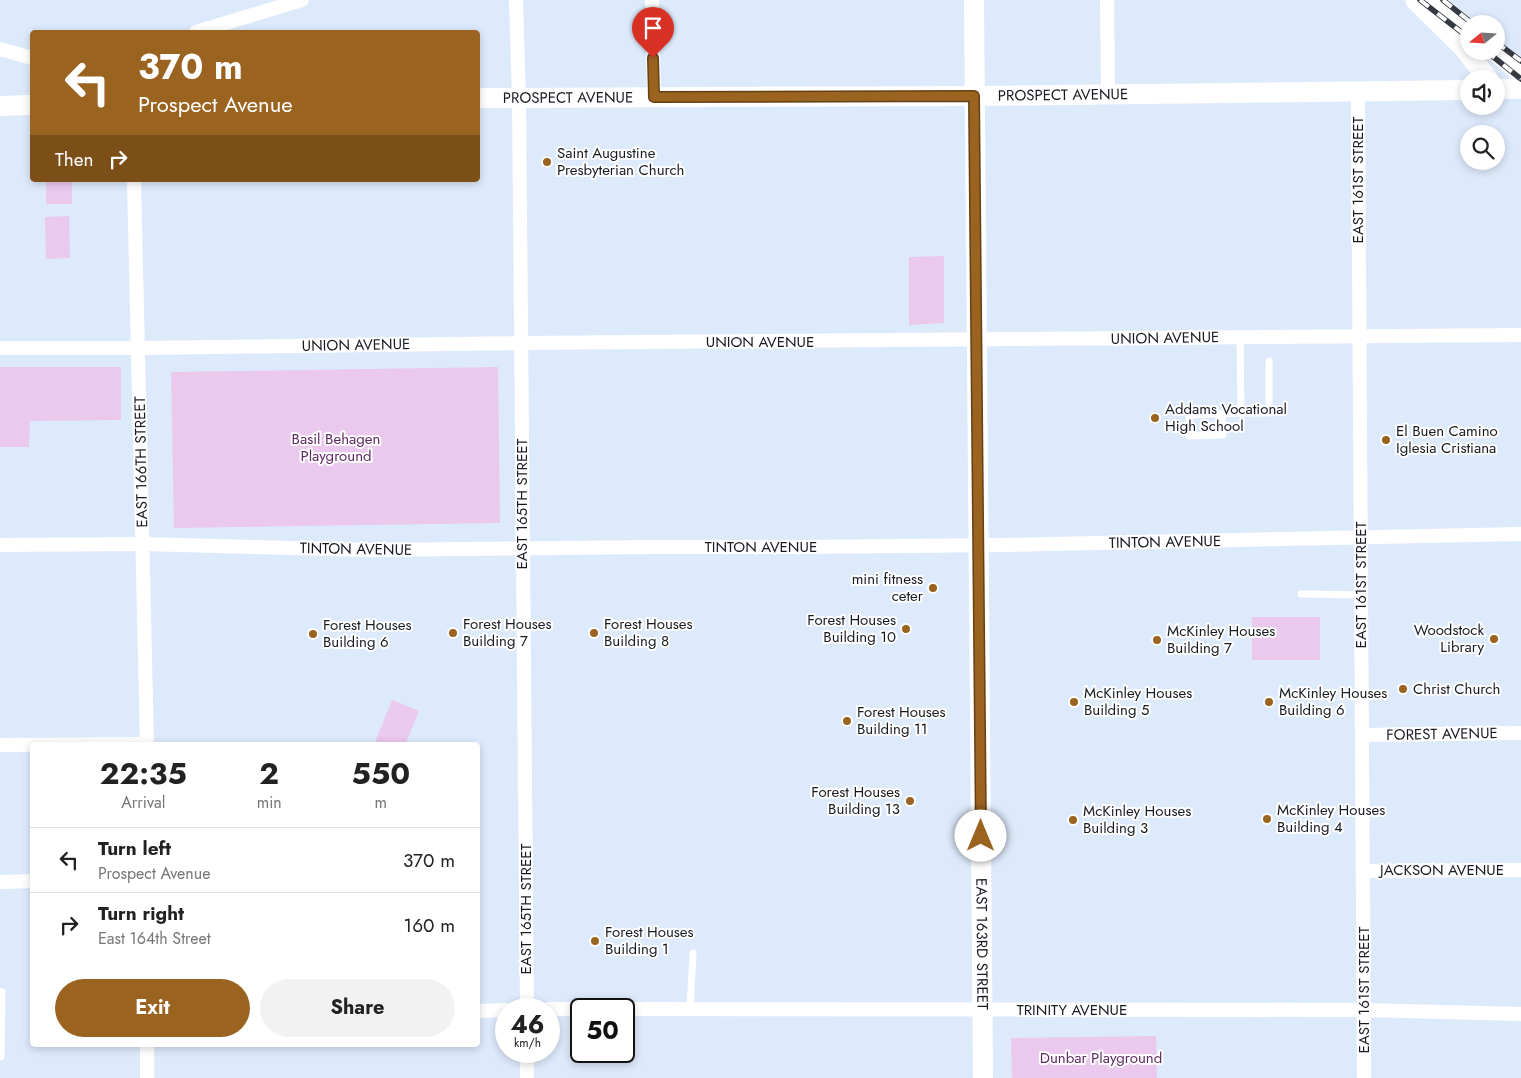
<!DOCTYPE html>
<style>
body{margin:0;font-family:Jost,sans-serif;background:#f2f2f2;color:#222;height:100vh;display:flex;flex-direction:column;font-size:19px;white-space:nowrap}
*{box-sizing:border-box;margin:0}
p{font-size:16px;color:#767676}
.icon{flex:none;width:28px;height:28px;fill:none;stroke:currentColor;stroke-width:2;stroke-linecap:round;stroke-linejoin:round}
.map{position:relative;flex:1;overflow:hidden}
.panel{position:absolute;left:30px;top:742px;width:450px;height:305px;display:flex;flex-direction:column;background:#fff;border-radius:5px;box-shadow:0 2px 8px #0003}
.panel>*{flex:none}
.banner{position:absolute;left:30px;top:30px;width:450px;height:152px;border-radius:5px;box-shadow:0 2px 8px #0003;background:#9b6320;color:#fff;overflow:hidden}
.needle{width:32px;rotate:252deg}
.controls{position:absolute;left:1460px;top:15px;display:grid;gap:10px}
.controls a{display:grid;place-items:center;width:45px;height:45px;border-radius:50%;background:#fff;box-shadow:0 2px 8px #0003;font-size:25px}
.speed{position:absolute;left:495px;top:998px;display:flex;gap:10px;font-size:25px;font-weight:700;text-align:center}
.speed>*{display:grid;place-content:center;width:65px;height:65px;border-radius:50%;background:#fff;box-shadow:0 2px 8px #0003;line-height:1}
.speed small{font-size:12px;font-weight:400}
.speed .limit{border:2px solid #111;border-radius:8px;background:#fff;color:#111}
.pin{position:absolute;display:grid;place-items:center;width:42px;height:42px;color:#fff;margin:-51px -21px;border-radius:50% 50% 50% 0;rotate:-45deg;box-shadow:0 0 5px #0007}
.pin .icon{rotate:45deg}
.me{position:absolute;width:55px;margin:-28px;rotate:0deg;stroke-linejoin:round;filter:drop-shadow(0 0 4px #0008)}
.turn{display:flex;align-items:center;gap:18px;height:105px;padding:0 25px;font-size:22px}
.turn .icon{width:65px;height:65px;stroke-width:2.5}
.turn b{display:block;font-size:35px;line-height:42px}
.then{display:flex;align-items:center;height:48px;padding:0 25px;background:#0003;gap:10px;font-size:19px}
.eta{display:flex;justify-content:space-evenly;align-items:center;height:85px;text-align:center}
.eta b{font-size:30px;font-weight:700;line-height:35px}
.cta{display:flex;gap:10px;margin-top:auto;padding:10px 25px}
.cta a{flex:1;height:58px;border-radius:30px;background:#9b6320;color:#fff;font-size:20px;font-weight:700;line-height:58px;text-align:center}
.cta a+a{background:#f2f2f2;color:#222}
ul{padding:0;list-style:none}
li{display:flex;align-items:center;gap:15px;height:65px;padding:0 25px;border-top:1px solid #e0e0e0}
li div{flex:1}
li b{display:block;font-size:19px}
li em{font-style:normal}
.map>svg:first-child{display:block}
.green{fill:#ebc8ee}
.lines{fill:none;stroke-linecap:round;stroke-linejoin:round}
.lane{stroke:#fff;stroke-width:7}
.street{stroke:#fff;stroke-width:14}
.secondary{stroke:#fff;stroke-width:20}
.rail-casing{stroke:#353a42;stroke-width:5.5}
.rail{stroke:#fff;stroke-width:4;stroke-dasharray:11;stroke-linecap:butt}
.route-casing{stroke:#654015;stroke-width:12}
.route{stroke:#9b6320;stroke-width:9}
.poi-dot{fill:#9b6320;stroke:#fff;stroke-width:2}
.labels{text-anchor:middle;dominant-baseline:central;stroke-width:4;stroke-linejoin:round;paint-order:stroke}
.street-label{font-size:15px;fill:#171b21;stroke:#fff}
.poi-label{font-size:15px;fill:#171b21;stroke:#fff;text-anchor:start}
.park-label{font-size:15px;fill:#5e2a64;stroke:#fff}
</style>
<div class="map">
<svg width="1521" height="1078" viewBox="0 0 1521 1078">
<rect width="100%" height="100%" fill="#ddeafb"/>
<!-- green -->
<g class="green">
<rect x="46" y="182" width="26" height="22"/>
<polygon points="69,216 70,258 46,259 45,217"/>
<polygon points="944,256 944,323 909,325 909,257"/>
<polygon points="0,367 121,367 121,420 30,421 29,447 0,447"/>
<polygon points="498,367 500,523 174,528 171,372"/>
<rect x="1252" y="617" width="68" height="43"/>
<polygon points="392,700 419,711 405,745 374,745"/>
<polygon points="1156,1036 1157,1078 1012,1078 1011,1038"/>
</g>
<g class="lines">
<!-- lane -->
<g class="lane">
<polyline points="1240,337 1241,413 1269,413 1269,361"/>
<polyline points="1222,414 1223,435 1189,436 1189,415 1241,413"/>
<polyline points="1301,594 1361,595"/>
<polyline points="0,992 2,992 1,1057"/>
<polyline points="690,1009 693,953"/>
</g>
<!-- street -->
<g class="street">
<polyline points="516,0 519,98 527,1009"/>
<polyline points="652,0 654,97"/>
<polyline points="1107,0 1108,93"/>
<polyline points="196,32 302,0"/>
<polyline points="0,49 32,58"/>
<polyline points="1358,92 1364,1078"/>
<polyline points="134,180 147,745"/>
<polyline points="0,348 139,348 521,343 1521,335"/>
<polyline points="0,545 143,544 365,550 656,547 798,547 1003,545 1521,534"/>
<polyline points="1362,735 1521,733"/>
<polyline points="0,745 147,744"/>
<polyline points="1363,871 1521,870"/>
<polyline points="0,882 32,881"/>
<polyline points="549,1009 581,1009"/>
<polyline points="624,1009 1364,1010 1521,1014"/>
<polyline points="478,1011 506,1010"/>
<polyline points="147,1045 147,1078"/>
<polyline points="527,1051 527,1078"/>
</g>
<!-- secondary -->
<g class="secondary">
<path id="s1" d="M 974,0 L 983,1078"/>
<polyline points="1415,0 1463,47 1488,79"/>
<polyline points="1433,0 1469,30"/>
<polyline points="1495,51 1521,73"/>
<polyline points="1496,89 1521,89"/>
<path id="s2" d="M 478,98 L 974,96 L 1469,90"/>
<polyline points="0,106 32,105"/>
</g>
<defs>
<g id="rail">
<polyline points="1420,0 1469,38"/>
<polyline points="1443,0 1473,24"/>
<polyline points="1496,42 1521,61"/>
<polyline points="1486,51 1521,79"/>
</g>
</defs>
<!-- rail casing -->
<use href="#rail" class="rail-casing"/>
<!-- rail -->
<use href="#rail" class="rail"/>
</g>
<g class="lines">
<defs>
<polyline id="route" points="653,58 654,97 974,96 981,836"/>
</defs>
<!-- route casing -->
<use href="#route" class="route-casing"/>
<!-- route -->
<use href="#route" class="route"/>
</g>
<!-- markers -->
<g class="poi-dot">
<circle cx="547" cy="162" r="5"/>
<circle cx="1155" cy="418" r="5"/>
<circle cx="1386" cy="440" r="5"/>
<circle cx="933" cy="588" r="5"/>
<circle cx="906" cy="629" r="5"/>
<circle cx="453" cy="633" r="5"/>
<circle cx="594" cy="633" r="5"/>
<circle cx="313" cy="634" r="5"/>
<circle cx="1494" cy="639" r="5"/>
<circle cx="1157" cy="640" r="5"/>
<circle cx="1403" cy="689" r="5"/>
<circle cx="1074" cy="702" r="5"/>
<circle cx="1269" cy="702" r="5"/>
<circle cx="847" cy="721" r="5"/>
<circle cx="910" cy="801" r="5"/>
<circle cx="1267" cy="819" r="5"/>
<circle cx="1073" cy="820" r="5"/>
<circle cx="595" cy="941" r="5"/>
</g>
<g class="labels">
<!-- street labels -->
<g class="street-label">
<text stroke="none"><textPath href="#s2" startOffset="585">PROSPECT AVENUE</textPath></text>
<text stroke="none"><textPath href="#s2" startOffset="90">PROSPECT AVENUE</textPath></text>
<text transform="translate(1358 180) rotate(-90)">EAST 161ST STREET</text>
<text transform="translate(1165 338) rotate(-1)">UNION AVENUE</text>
<text x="760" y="342">UNION AVENUE</text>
<text transform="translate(356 345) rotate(-1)">UNION AVENUE</text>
<text transform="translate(141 462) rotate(-91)">EAST 166TH STREET</text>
<text transform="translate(522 504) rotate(-90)">EAST 165TH STREET</text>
<text transform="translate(1165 542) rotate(-1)">TINTON AVENUE</text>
<text x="761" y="547">TINTON AVENUE</text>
<text transform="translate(356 549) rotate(1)">TINTON AVENUE</text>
<text transform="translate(1361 585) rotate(-90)">EAST 161ST STREET</text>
<text transform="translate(1442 734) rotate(-1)">FOREST AVENUE</text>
<text x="1442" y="870">JACKSON AVENUE</text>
<text transform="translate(526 909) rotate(-90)">EAST 165TH STREET</text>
<text stroke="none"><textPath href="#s1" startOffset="944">EAST 163RD STREET</textPath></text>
<text transform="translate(1364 990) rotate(-90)">EAST 161ST STREET</text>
<text x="1072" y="1010">TRINITY AVENUE</text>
</g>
<!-- poi labels -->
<g class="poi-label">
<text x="557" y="153">Saint Augustine<tspan x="557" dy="17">Presbyterian Church</tspan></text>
<text x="1165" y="409">Addams Vocational<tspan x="1165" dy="17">High School</tspan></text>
<text x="1396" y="431">El Buen Camino<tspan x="1396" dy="17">Iglesia Cristiana</tspan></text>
<text x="923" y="579" text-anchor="end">mini fitness<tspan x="923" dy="17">ceter</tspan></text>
<text x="896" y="620" text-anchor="end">Forest Houses<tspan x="896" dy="17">Building 10</tspan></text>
<text x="463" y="624">Forest Houses<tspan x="463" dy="17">Building 7</tspan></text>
<text x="604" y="624">Forest Houses<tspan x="604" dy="17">Building 8</tspan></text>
<text x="323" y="625">Forest Houses<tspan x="323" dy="17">Building 6</tspan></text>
<text x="1484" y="630" text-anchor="end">Woodstock<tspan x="1484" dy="17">Library</tspan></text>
<text x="1167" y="631">McKinley Houses<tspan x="1167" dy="17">Building 7</tspan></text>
<text x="1413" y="689">Christ Church</text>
<text x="1084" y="693">McKinley Houses<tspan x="1084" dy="17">Building 5</tspan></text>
<text x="1279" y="693">McKinley Houses<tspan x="1279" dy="17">Building 6</tspan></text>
<text x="857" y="712">Forest Houses<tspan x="857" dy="17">Building 11</tspan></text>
<text x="900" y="792" text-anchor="end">Forest Houses<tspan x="900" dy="17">Building 13</tspan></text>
<text x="1277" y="810">McKinley Houses<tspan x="1277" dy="17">Building 4</tspan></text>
<text x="1083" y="811">McKinley Houses<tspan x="1083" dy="17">Building 3</tspan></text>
<text x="605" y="932">Forest Houses<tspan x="605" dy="17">Building 1</tspan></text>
</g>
<!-- park labels -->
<g class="park-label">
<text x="336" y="439">Basil Behagen<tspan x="336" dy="17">Playground</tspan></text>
<text x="1101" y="1058">Dunbar Playground</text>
</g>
</g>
</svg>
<div class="controls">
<a><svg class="needle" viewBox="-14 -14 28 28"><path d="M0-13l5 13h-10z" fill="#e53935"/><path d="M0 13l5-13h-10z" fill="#767676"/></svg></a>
<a><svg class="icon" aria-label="sound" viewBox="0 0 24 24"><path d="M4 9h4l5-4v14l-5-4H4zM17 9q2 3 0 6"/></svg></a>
<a><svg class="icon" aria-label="search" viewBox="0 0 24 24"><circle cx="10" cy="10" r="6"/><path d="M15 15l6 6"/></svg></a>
</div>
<div class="speed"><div>46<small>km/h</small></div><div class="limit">50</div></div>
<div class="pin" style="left:653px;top:58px;background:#d93025"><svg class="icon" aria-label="arrive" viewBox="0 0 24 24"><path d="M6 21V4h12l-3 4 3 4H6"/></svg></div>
<svg class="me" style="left:981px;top:836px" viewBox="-20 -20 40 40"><circle r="19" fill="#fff"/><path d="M0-13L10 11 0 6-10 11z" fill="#9b6320"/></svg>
<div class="banner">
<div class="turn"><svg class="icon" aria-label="left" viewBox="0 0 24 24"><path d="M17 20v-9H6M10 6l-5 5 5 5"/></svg><div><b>370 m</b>Prospect Avenue</div></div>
<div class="then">Then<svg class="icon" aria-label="right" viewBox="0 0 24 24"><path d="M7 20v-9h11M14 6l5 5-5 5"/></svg></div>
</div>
<section class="panel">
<div class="eta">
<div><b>22:35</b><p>Arrival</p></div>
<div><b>2</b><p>min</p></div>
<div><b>550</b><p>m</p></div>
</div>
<ul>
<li><svg class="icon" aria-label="left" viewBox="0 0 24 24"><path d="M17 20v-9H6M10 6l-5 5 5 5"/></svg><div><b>Turn left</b><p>Prospect Avenue</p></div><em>370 m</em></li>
<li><svg class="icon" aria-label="right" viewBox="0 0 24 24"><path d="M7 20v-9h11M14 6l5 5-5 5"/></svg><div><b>Turn right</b><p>East 164th Street</p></div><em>160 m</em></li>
</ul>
<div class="cta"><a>Exit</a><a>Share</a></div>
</section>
</div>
